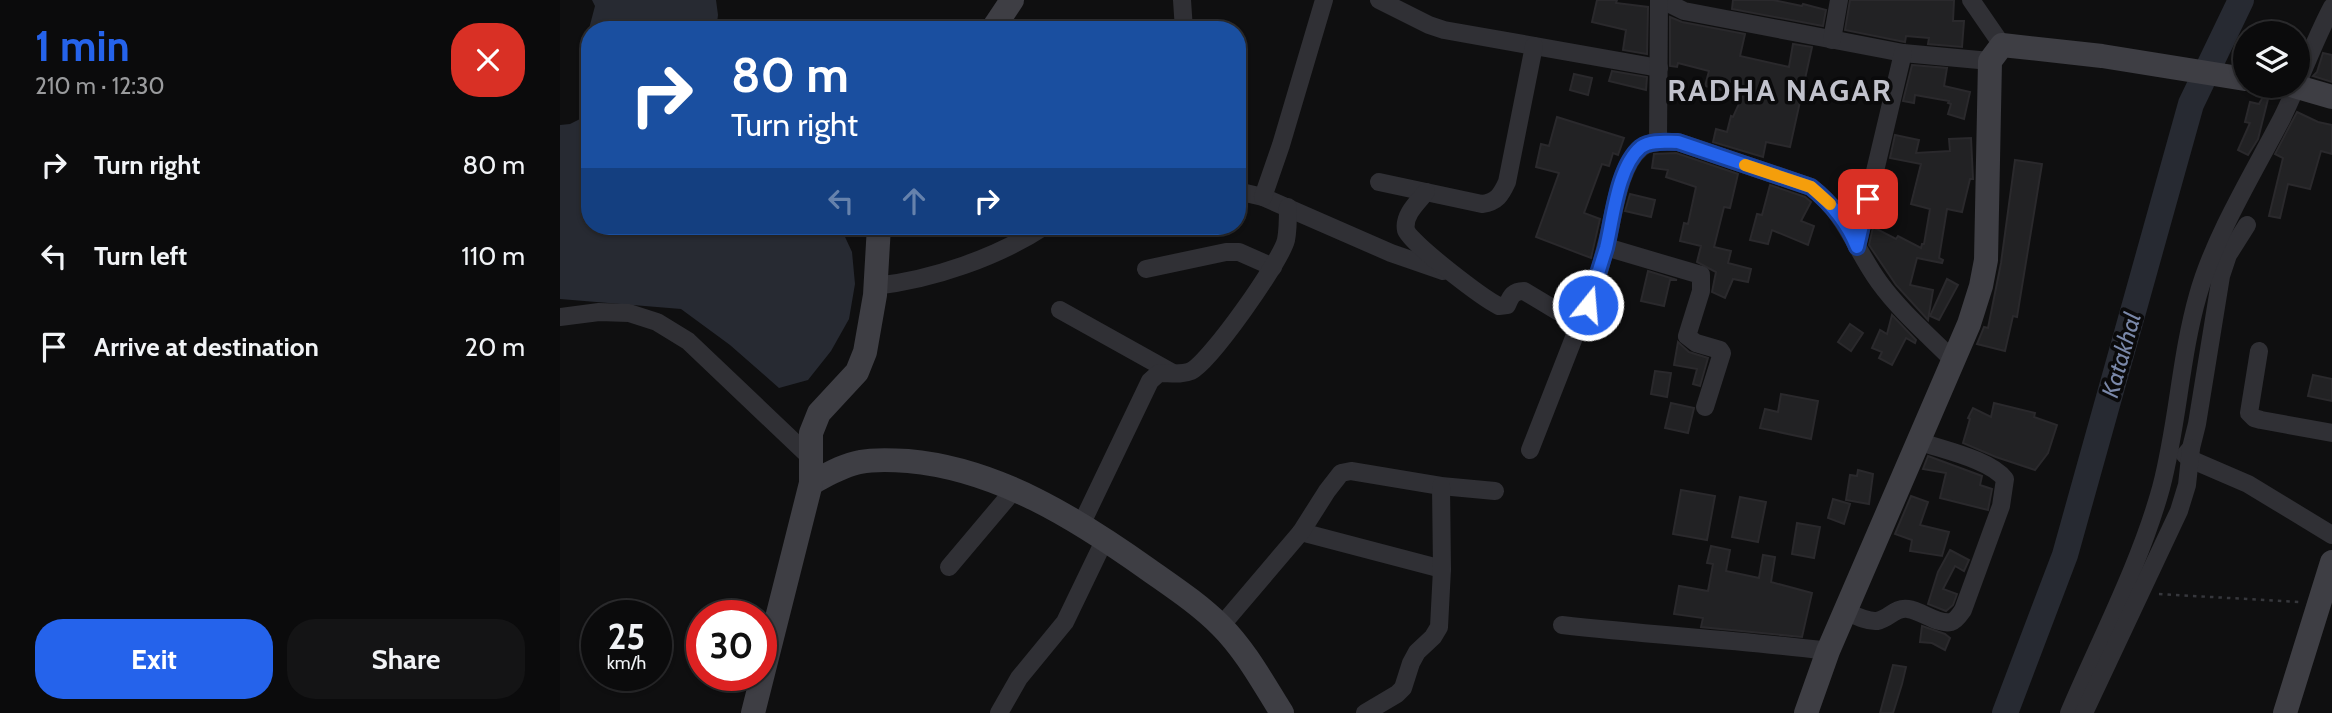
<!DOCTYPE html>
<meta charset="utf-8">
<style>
body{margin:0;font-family:Cabin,sans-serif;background:#141415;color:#f1f3f6;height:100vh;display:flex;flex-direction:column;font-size:26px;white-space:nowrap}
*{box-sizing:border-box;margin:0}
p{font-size:23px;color:#9a9b9d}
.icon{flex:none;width:38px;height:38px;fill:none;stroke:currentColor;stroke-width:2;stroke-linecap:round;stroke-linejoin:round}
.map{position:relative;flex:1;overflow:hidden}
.details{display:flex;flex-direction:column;background:#0b0b0c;width:560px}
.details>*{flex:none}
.guide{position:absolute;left:21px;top:21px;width:665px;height:214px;border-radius:28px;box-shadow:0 2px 5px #0004,0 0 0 2px #2b2b2d;background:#1a4fa0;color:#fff;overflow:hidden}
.controls{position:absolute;left:1673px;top:21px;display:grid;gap:14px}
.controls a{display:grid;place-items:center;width:77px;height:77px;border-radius:50%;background:#0b0b0c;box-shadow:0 2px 5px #0004,0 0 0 2px #2b2b2d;font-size:35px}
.speed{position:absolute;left:21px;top:600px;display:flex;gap:14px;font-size:35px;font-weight:700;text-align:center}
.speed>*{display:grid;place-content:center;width:91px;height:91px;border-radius:50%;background:#0b0b0c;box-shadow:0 2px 5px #0004,0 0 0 2px #2b2b2d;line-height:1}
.speed small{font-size:18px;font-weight:400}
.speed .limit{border:10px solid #d22;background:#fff;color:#111}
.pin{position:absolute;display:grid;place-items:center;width:60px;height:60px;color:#fff;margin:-30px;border-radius:14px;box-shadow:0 4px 10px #0006}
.me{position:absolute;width:77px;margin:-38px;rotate:17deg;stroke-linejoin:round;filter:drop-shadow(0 0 5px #0008)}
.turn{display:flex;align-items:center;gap:24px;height:147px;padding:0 35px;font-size:32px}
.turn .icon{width:91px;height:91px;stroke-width:2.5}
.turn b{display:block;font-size:49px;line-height:60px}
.lanes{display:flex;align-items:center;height:66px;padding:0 35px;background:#0003;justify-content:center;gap:35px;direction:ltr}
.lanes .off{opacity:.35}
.round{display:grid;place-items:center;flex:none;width:74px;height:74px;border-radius:28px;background:#141415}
.headline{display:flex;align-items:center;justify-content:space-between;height:119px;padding:0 35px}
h1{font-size:42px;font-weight:700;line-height:52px;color:#2563eb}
.action{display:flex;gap:14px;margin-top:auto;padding:14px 35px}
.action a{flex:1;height:80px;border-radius:28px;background:#2563eb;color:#fff;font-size:28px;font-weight:700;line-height:80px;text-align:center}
.action a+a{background:#141415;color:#f1f3f6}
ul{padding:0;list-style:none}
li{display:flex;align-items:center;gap:21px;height:91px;padding:0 35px}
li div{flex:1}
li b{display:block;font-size:26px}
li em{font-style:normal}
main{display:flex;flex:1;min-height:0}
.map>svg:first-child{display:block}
.water{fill:#272a32}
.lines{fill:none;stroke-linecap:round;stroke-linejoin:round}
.river{stroke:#272a32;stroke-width:26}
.building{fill:#222224;stroke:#2a292c;stroke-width:2}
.path{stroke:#36373c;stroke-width:2.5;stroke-dasharray:3.5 5;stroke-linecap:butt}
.street{stroke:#303035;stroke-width:18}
.secondary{stroke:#3e3e44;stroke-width:24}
.route-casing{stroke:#184099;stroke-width:18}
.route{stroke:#2563eb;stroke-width:12}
.slow{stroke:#f59e0b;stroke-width:12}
.labels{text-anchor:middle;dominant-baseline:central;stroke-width:7;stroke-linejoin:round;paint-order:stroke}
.water-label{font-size:24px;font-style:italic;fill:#7a88a9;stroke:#0a0a0b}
.district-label{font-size:30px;font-weight:bold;letter-spacing:2px;fill:#c1c2cc;stroke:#0a0a0b}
</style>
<main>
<section class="details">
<div class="headline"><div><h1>1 min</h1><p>210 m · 12:30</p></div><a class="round" style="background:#d93025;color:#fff"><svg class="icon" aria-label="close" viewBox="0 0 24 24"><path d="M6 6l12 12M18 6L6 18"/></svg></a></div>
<ul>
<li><svg class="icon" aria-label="right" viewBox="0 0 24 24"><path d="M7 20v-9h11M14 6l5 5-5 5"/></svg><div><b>Turn right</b></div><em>80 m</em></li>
<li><svg class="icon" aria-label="left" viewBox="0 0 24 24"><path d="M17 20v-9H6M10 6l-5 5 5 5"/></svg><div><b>Turn left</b></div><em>110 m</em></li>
<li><svg class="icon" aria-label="arrive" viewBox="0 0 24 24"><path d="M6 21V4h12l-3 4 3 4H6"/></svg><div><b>Arrive at destination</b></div><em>20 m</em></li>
</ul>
<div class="action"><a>Exit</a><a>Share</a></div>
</section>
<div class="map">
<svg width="1772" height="713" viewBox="0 0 1772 713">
<rect width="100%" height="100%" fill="#0f0f10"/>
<!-- water -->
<g class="water">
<polygon points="32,0 156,0 158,15 156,30 30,30 30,55 26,40 35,6"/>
<polygon points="30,114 30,226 280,226 292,252 295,284 289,319 271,351 248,380 219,388 170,345 121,309 0,299 0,125 10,124"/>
</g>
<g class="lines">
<!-- river -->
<polyline class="river" points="1445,713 1505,555 1631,104 1681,0"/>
</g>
<!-- building -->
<g class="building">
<polygon points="1037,0 1057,0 1056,3 1088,7 1087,54 1063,50 1066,30 1032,22"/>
<polygon points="1173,0 1213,0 1242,6 1243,4 1266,10 1263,26 1172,9"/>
<polygon points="1290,0 1394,0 1393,21 1404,21 1402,47 1368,44 1369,38 1346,36 1345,42 1285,30"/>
<polygon points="1110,17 1122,22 1185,34 1180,56 1229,67 1233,44 1252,47 1230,147 1206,142 1203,157 1153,142 1156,129 1167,132 1171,116 1173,117 1183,95 1145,86 1149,71 1118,63 1117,67 1110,66"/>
<polygon points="1763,53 1772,55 1772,82 1753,76 1757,72"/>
<polygon points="1352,65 1387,68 1384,86 1410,92 1404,119 1388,114 1391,104 1388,103 1389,101 1355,95 1354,103 1343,101"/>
<polygon points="1052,71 1087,77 1086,90 1049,81"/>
<polygon points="1014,74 1032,78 1028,95 1010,90"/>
<polygon points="1703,97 1708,99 1698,139 1688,155 1678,150 1690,123 1685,122 1690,102 1699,104"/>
<polygon points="1737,112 1758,122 1772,125 1772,154 1761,151 1750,189 1728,184 1720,218 1709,216 1723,158 1715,154"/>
<polygon points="997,117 1064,138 1058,155 1053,153 1049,166 1042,164 1024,213 1040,219 1031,258 976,237 999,173 976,167 981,144 989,146"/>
<polygon points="1335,135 1359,140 1356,153 1390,151 1389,139 1411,138 1413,179 1410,179 1402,212 1387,209 1379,258 1383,260 1382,263 1357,258 1350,285 1373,290 1368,320 1336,285 1309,245 1313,227 1336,239 1338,236 1361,248 1362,244 1364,244 1370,209 1351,204 1361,164 1330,158"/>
<polygon points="1116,153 1178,174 1170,208 1164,207 1154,247 1171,251 1168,263 1191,269 1188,282 1173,279 1165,298 1152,292 1156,272 1137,262 1141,246 1120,241 1124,223 1128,224 1136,187 1106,177 1108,170 1092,168 1094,154"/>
<polygon points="1455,160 1482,164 1457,317 1453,316 1445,351 1417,344 1424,327 1428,328 1441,263"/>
<polygon points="1210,185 1245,197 1251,202 1241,221 1254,226 1248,245 1212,230 1208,244 1190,240 1197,214 1202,215"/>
<polygon points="1070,194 1095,200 1091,217 1065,211"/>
<polygon points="1088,271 1117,280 1110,280 1104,306 1081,301"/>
<polygon points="1387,279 1398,285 1379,320 1370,316"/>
<polygon points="1332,315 1356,340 1355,343 1346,338 1332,365 1319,358 1322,352 1312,348 1320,330 1327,334"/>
<polygon points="1290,324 1303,333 1291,351 1278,342"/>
<polygon points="1118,342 1129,352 1148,358 1140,386 1133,384 1137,369 1114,365"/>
<polygon points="1095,371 1111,373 1107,397 1091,394"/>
<polygon points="1753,375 1772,379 1772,401 1748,396"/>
<polygon points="1221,394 1258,401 1251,439 1200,428 1205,409 1218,412"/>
<polygon points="1111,403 1134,408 1128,433 1105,428"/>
<polygon points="1434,403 1475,413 1474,417 1497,425 1488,453 1475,470 1436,457 1403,443 1410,419 1408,418 1413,408 1431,417"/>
<polygon points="1368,456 1422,476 1420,485 1432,489 1428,510 1380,498 1386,473 1363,469"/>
<polygon points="1298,470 1313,474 1309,504 1286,500 1290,475 1297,476"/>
<polygon points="1121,490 1155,496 1147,540 1113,534"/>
<polygon points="1351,496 1368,502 1360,525 1389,532 1382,556 1350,551 1352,540 1335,534"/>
<polygon points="1180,497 1206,502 1198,542 1172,537"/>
<polygon points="1273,499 1290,504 1284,524 1268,518"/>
<polygon points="1237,523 1260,527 1254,558 1232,554"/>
<polygon points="1151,546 1170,550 1166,571 1199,578 1203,555 1215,557 1211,582 1252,593 1242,637 1141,627 1143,618 1114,614 1119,586 1148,591 1153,564 1147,563"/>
<polygon points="1390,550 1409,560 1404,571 1395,566 1383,589 1397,594 1393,605 1386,611 1368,604 1378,572"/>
<polygon points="1362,626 1385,634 1390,638 1385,650 1372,643 1360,642"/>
<polygon points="1333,665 1346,667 1342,684 1333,713 1320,713"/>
</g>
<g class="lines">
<!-- path -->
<polyline class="path" points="1599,594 1739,602"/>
<!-- street -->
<g class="street">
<polyline points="622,0 624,30"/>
<polyline points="819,0 869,25 884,30 1099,68"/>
<polyline points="1102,0 1124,11 1343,53 1430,61"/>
<polyline points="1411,0 1442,45"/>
<polyline points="1272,40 1279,0"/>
<polyline points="1098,141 1099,0"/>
<path d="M 819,182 L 922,204 C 937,202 941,195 947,182 L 974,46"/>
<polyline points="677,191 703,197 831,253 883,271"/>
<path d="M 866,192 C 858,202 843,215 846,230 C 850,243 924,299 939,306 L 947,305 C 951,296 953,291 964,291 L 1004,315 L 1022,317 C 1034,295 1040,269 1046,245 C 1054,217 1058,167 1081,148 C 1090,140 1106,142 1118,142 L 1251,187 C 1288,216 1293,246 1319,282 C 1340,311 1368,335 1393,360"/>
<polyline points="703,197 721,145 764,0"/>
<polyline points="1046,247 1141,275 1141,291 1127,336 1136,343 1160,350 1162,353 1145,407"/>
<polyline points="1297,247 1343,53"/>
<polyline points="586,269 666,252 679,252 713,267"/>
<path d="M 315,286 C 372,280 438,257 485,226"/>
<polyline points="500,310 613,373"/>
<polyline points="0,317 39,312 69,313 97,322 128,341 250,457"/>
<polyline points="1699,351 1689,413 1694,418 1701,420 1772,433"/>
<polyline points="970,450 1022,317"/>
<polyline points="1625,455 1631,448 1637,424 1661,276 1668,255 1687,225"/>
<polyline points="1630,459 1688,484 1772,535"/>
<path d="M 521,525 L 590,381 L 599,373 C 610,373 622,375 631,371 C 650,362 721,261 726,240 C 728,230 728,218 728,207"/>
<polyline points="741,532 882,569"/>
<polyline points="389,567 454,490"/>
<path d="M 1285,611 C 1294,615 1307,622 1317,621 C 1329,619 1335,607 1348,609 C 1362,611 1378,625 1391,622 C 1397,620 1400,614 1403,610 L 1441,506 L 1445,479 C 1429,459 1383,450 1358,441"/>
<path d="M 1002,625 C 1091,635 1180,640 1268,651"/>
<polyline points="661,626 741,532 767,491 781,473 791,471 881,486 935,491"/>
<polyline points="439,713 459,678 505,622 545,539"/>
<polyline points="805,713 837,694 843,688 851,663 857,652 873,637 879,627 882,569 881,486"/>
<path d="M 1509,713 C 1540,640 1580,564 1601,488 C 1618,424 1620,358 1638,295 C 1654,237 1694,172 1722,118 C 1740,81 1753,43 1772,7"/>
<polyline points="1524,713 1619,511 1627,485 1631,448"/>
</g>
<!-- secondary -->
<g class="secondary">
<polyline points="432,30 452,0"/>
<polyline points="1734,86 1772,97"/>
<path d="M 251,483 C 267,475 283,465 300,462 C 315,459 333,460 348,461 C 438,469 517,519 589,570 C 613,587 639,604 661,626 C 686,651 703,683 722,713"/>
<polyline points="193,713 251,483 251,433 259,413 297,372 305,352 315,295 319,226"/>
<polyline points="1246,713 1268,651 1409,324 1421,286 1426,260 1430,61 1442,45 1542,56 1685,79"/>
<polyline points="1725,713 1772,562"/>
</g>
</g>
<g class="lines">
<defs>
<path id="route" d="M 1028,305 C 1034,286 1040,267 1046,248 C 1053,220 1057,167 1081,147 C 1091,140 1106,142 1118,142 L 1251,187 C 1272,204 1287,222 1297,247 L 1308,199"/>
</defs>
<!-- route casing -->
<use href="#route" class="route-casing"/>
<!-- route -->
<use href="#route" class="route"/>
<!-- slow -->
<polyline class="slow" points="1185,165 1251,187 1270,204"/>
</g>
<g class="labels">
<!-- water labels -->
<g class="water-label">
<text transform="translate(1561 355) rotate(-74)">Katakhal</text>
</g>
<!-- district labels -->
<g class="district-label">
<text x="1220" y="90">RADHA NAGAR</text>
</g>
</g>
</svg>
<div class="controls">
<a><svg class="icon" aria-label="layers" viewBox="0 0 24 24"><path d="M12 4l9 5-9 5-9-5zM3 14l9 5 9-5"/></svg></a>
</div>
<div class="speed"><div>25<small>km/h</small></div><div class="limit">30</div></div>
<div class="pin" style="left:1308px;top:199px;background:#d93025"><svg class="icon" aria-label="arrive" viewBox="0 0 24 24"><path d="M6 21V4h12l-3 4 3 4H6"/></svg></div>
<svg class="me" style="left:1028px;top:305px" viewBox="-20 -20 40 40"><circle r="17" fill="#2563eb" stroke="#fff" stroke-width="3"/><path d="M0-11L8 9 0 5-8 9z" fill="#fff"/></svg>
<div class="guide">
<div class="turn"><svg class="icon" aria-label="right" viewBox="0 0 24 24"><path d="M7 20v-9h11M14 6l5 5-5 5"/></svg><div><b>80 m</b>Turn right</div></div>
<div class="lanes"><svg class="icon off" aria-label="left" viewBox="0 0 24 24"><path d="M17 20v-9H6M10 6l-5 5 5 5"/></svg><svg class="icon off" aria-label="ahead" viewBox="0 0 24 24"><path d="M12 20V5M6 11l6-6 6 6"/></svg><svg class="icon" aria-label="right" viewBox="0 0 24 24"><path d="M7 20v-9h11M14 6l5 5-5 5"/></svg></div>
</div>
</div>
</main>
